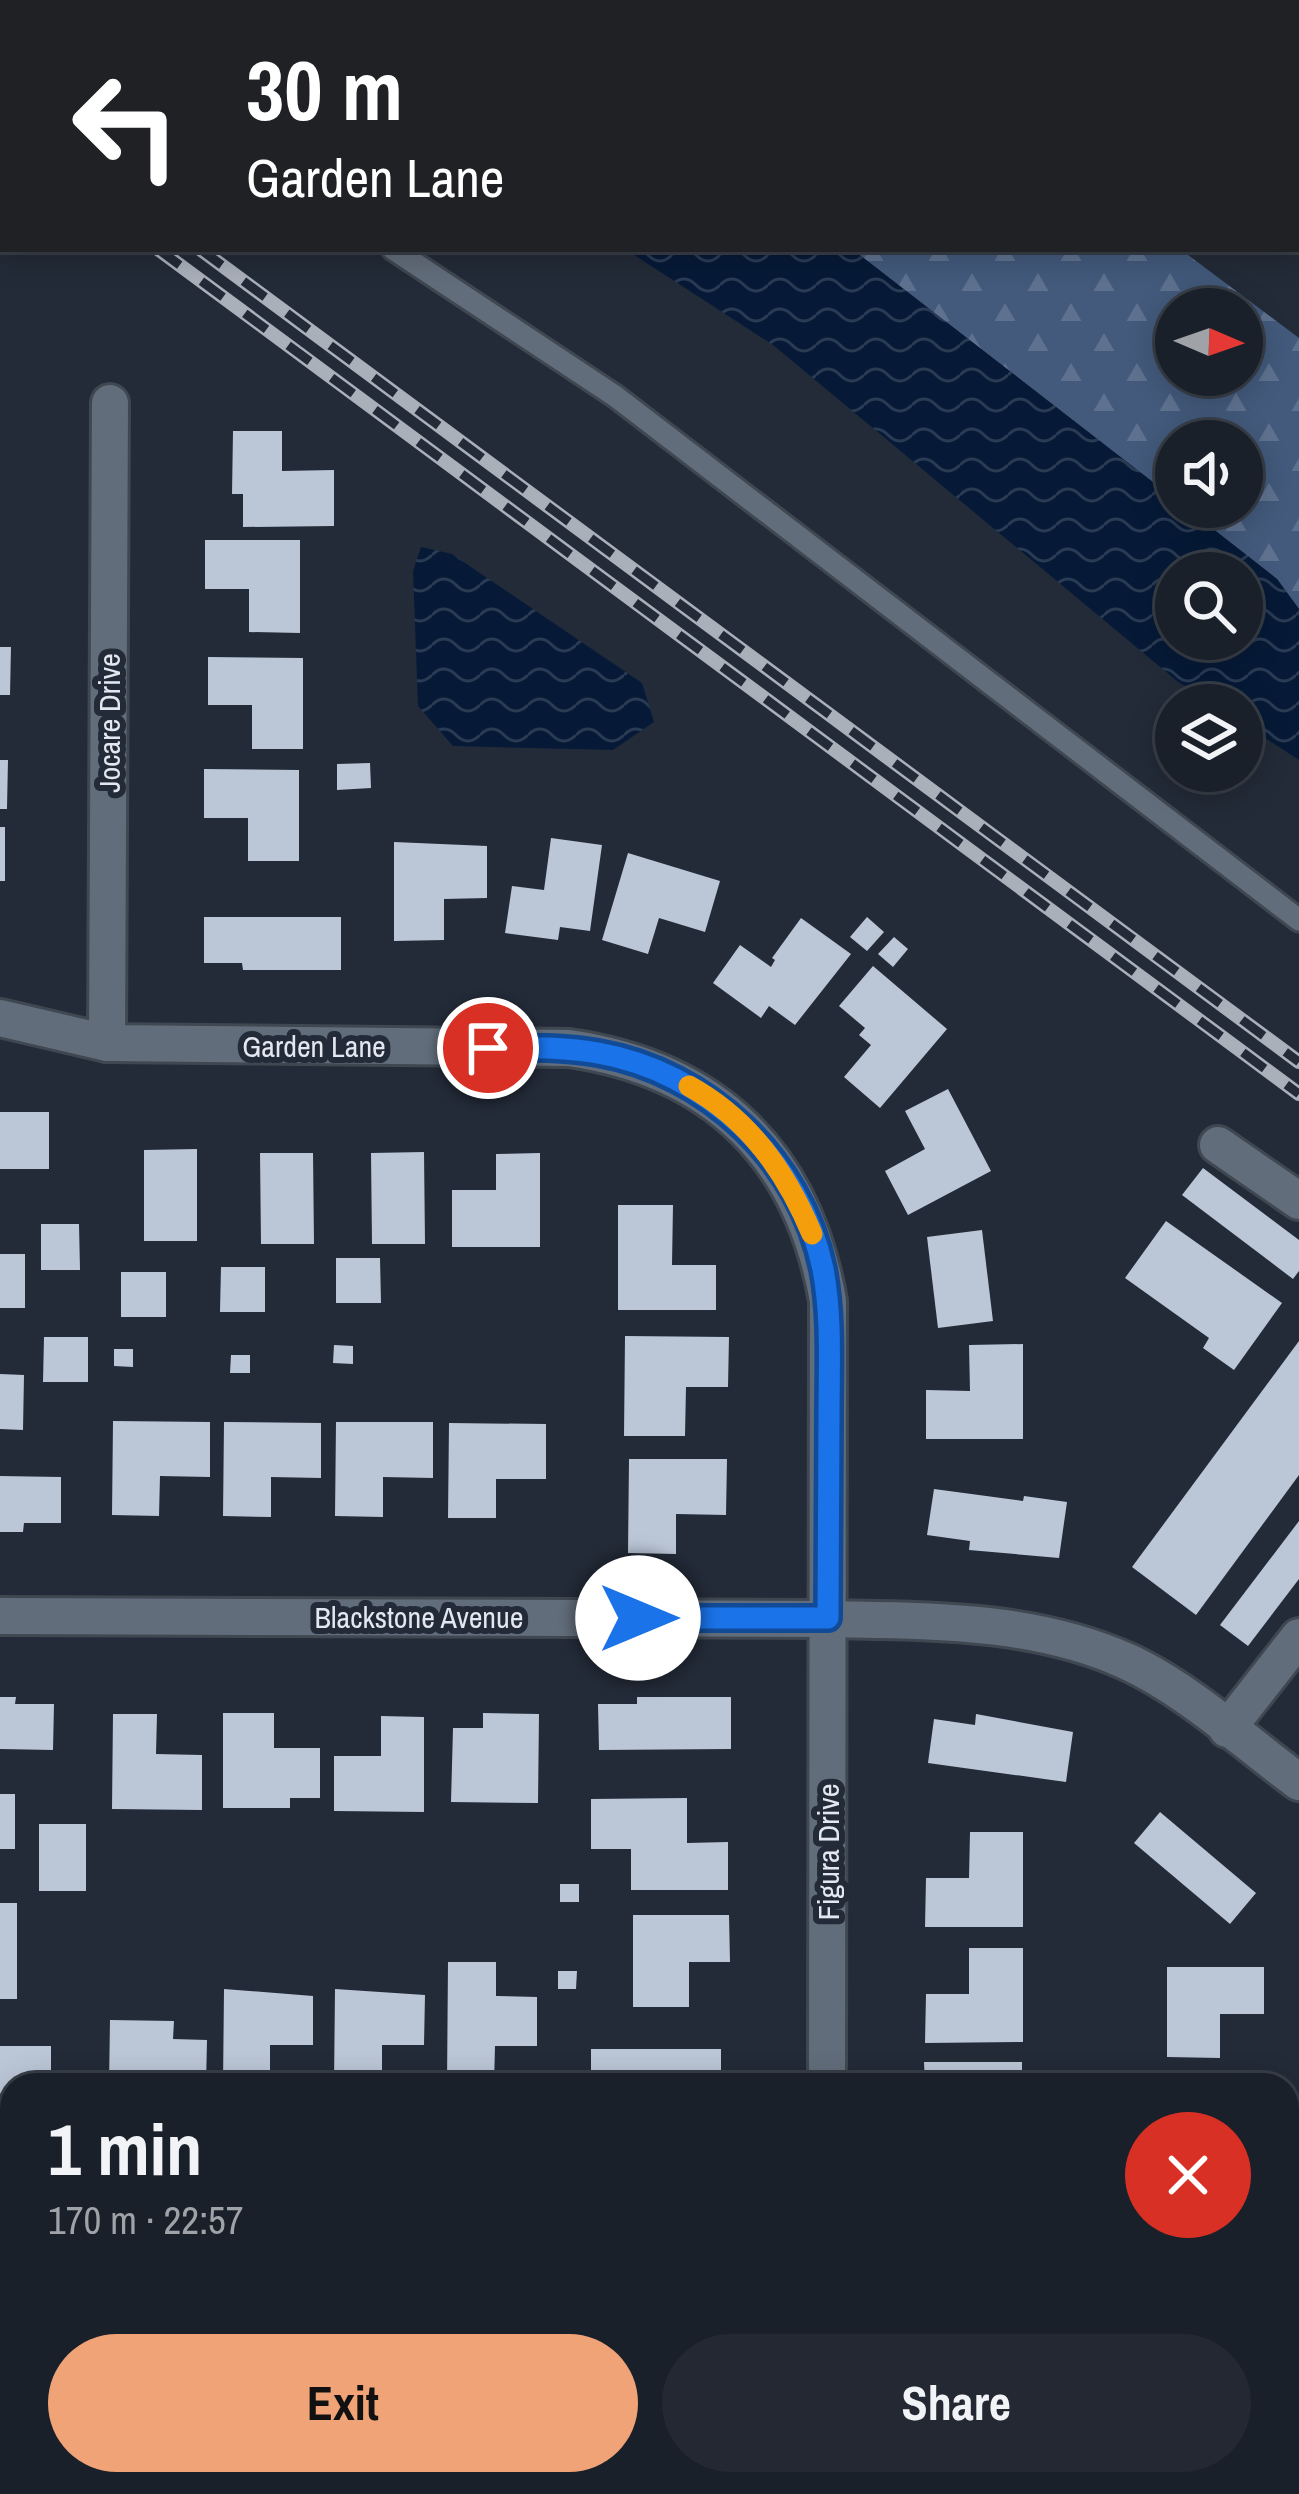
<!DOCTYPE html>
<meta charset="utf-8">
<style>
body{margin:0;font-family:"Archivo Narrow",sans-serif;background:#232832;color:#f1f3f6;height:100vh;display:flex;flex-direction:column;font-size:45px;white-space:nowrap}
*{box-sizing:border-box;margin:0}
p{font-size:39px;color:#9fa3a8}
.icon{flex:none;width:66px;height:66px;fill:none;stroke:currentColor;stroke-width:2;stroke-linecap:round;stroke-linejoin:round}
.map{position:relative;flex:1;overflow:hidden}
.side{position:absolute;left:0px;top:2073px;width:1299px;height:423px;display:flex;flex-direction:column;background:#1a202a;border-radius:36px 36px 0 0;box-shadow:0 6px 30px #0003,0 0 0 3px #383e47}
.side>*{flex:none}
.guide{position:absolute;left:0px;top:0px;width:1299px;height:252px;box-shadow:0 6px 30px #0003,0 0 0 3px #383e47;background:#202124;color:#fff;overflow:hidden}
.needle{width:78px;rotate:92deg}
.tools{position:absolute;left:1155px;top:288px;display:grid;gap:24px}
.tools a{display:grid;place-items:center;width:108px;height:108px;border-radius:50%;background:#1a202a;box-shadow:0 6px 30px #0003,0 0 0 3px #383e47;font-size:60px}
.pin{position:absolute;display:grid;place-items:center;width:102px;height:102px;color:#fff;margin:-51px;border:6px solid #fff;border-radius:50%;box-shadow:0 3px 12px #0007}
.me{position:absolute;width:132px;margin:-66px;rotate:90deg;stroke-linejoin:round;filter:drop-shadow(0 0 9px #0008)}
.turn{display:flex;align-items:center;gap:42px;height:252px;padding:0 48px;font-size:54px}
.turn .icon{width:156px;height:156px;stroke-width:2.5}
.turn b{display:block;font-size:84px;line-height:102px}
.round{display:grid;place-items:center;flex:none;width:126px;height:126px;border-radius:63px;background:#232832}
.head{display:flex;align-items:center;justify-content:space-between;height:204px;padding:0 48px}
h1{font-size:72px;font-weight:700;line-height:90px}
.button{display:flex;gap:24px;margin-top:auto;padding:24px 48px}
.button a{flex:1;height:138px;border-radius:72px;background:#efa377;color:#111;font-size:48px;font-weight:700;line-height:138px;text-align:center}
.button a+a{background:#232832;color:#f1f3f6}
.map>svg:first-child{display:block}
.forest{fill:url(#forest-firs);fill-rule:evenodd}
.water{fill:url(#water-waves);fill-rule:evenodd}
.building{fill:#bbc6d7}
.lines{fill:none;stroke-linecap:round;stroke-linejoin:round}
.service-casing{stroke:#3f4751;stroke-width:27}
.minor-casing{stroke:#3f4751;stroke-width:42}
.service{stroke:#626d7b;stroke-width:21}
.minor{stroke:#626d7b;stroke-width:36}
.rail-casing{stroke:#aab0ba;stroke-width:14}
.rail{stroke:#232b38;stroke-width:9;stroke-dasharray:27;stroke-linecap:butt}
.route-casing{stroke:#114b97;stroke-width:30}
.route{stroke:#1a73e8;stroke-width:21}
.slow{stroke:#f59e0b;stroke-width:21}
.labels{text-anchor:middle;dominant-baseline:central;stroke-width:12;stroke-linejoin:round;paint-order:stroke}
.street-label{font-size:30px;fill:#e2e7f0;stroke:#232b38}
</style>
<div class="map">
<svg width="1299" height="2494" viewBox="0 0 1299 2494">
<defs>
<pattern id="forest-firs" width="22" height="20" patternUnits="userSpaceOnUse" patternTransform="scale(3)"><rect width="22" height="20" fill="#435a7c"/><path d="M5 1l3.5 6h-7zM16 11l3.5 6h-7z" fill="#5e728f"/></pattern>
<pattern id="water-waves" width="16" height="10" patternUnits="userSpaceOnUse" patternTransform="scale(3)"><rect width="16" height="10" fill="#061a37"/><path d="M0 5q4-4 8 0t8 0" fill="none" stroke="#2a3b54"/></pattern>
</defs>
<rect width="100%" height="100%" fill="#232b38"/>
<!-- forest -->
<g class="forest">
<polygon points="499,0 830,0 835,3 504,3"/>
<polygon points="991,0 1299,0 1299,205 1296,3"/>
<path d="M 852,249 L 1180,249 L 1299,338 L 1299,609 L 1277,579 L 1185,507 L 1242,507 L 1242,441 L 1176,441 L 1176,500 ZM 1176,309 L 1242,309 L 1242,375 L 1176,375 Z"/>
</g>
<!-- water -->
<g class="water">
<polygon points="255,0 499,0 504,3 259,3"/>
<path d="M 625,249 L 852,249 L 1176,500 L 1176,507 L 1185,507 L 1277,579 L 1299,609 L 1299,760 L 1242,723 L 1242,705 L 1214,705 L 1177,681 L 773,345 ZM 1176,573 L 1242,573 L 1242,639 L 1176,639 Z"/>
<polygon points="421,547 452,554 642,683 654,722 613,750 453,746 418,706 413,571"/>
</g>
<!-- building -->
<g class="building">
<polygon points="233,431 282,431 282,471 334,470 334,526 243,527 243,494 232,494"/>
<polygon points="205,540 300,540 300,633 249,632 249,589 205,589"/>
<polygon points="0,647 11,647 10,695 0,695"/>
<polygon points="208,657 303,658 303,749 252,749 252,705 208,705"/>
<polygon points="0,760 8,760 7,809 0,809"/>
<polygon points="370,763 371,788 337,790 337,764"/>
<polygon points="204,769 299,770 299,861 248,861 248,818 204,818"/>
<rect x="0" y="827" width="5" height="54"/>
<polygon points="551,838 602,845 590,931 560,927 558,940 505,933 512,886 544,890"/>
<polygon points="394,842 487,846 487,898 444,899 444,940 394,941"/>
<polygon points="628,853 720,881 705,932 659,918 648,954 602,940"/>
<polygon points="204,917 341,917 341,970 243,970 242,963 204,963"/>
<polygon points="867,917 884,932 867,951 850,937"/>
<polygon points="801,918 851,954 795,1025 769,1006 761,1018 713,983 740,945 771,967 775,960 772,958"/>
<polygon points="894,937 908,949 893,967 878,954"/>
<polygon points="873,966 947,1029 880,1108 844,1077 871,1045 859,1035 865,1028 839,1006"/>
<polygon points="948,1089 991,1171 908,1215 885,1171 925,1149 905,1111"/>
<rect x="0" y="1112" width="49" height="57"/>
<polygon points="197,1149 197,1241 144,1241 144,1150"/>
<polygon points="424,1152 425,1244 372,1244 371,1153"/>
<polygon points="260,1153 313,1153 314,1244 261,1244"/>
<polygon points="540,1153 540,1247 452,1247 452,1190 496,1190 496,1154"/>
<polygon points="1203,1168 1299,1240 1299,1271 1293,1279 1182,1195"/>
<polygon points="618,1205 673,1205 672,1265 716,1265 716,1310 618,1310"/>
<polygon points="1166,1221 1282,1303 1234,1370 1203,1348 1209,1338 1125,1278"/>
<polygon points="41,1224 79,1224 80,1270 41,1270"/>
<polygon points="982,1230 993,1321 938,1328 927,1237"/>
<rect x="0" y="1254" width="25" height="54"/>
<polygon points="336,1258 380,1258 381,1303 336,1303"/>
<polygon points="221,1267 265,1267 265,1312 220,1312"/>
<rect x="121" y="1272" width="45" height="45"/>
<polygon points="625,1336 729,1337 728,1387 686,1387 685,1436 624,1436"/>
<polygon points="44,1337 88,1337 88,1382 43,1382"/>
<polygon points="1299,1341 1299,1475 1196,1615 1132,1567"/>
<polygon points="1023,1344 1023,1439 926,1439 926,1390 970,1391 969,1345"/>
<polygon points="334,1345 353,1346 353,1364 333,1363"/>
<polygon points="114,1349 133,1349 133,1367 114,1366"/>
<polygon points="231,1355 250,1355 250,1373 230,1373"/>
<polygon points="0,1374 24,1375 23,1430 0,1429"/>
<polygon points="113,1421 210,1422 210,1477 160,1476 159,1516 112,1515"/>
<polygon points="224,1422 321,1423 321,1478 271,1477 271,1517 223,1516"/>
<polygon points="336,1422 433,1422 433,1478 383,1477 383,1517 335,1516"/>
<polygon points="449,1423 546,1424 546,1479 496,1479 496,1518 448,1518"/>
<polygon points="629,1459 727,1459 726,1515 676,1514 676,1554 628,1553"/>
<polygon points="0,1476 61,1477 61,1523 24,1523 23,1532 0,1532"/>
<polygon points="934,1489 1023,1501 1024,1496 1067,1502 1059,1558 969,1550 970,1541 927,1535"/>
<polygon points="1299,1521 1299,1579 1248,1646 1220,1625"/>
<polygon points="0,1697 16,1697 15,1704 54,1704 53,1750 0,1749"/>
<polygon points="637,1697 731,1697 731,1749 599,1750 598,1704 637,1704"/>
<polygon points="223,1713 274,1713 274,1748 320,1748 320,1798 290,1798 290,1808 223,1808"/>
<polygon points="483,1713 539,1714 538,1803 451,1802 453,1728 483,1728"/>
<polygon points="113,1714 157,1714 156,1754 202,1755 202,1810 112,1809"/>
<polygon points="976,1714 1073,1732 1066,1782 928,1763 934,1719 975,1725"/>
<polygon points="381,1716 424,1717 424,1812 334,1811 334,1756 381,1756"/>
<rect x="0" y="1794" width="15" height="55"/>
<polygon points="687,1798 687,1843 728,1842 728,1890 631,1890 631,1849 591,1849 591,1799"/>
<polygon points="1160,1812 1256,1893 1230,1924 1134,1843"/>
<rect x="39" y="1824" width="47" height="67"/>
<polygon points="970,1832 1023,1832 1023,1927 925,1927 926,1878 969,1878"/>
<rect x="560" y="1884" width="19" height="18"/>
<rect x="0" y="1903" width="17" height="96"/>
<polygon points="633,1915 729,1915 730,1962 689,1962 689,2007 633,2007"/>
<polygon points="969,1948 1023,1948 1023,2042 925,2043 926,1994 969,1994"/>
<polygon points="448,1962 496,1962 496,1996 537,1997 537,2046 495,2046 494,2085 447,2085"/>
<polygon points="1167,1967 1264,1967 1264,2014 1220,2014 1220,2058 1167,2057"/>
<polygon points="558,1971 577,1971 576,1989 558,1989"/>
<polygon points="224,1989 313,1996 313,2045 270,2045 270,2085 223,2085"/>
<polygon points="335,1989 425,1995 424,2045 382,2045 382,2085 334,2085"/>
<polygon points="110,2020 174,2021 173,2039 207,2040 206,2085 109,2085"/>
<polygon points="0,2046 51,2046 51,2085 12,2085 12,2102 0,2102"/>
<rect x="591" y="2049" width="130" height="36"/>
<polygon points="924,2062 1022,2062 1022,2085 925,2085"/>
<polygon points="1287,2347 1299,2350 1299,2403 1287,2400"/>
</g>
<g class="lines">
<defs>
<g id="service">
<polyline points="64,0 68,3"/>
<polyline points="393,249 615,396 1299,920"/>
</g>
<g id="minor">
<path d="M 0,1018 L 107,1043 L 569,1048 C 715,1069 803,1156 828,1301 L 827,2085"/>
<polyline points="107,1043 110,403"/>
<polyline points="1218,1145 1299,1201"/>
<path d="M 0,1616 L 828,1619 C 929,1621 1032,1619 1126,1661 C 1186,1688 1246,1743 1299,1782"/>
<polyline points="1227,1729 1299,1637"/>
<polyline points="0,2182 12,2182"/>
</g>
</defs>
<!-- service casing -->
<use href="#service" class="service-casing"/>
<!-- minor casing -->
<use href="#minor" class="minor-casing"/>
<!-- service -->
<use href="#service" class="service"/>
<!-- minor -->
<use href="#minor" class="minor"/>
<defs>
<g id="rail">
<polyline points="0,101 3,103"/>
<polyline points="0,133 3,135"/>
<polyline points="158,249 1299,1094"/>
<polyline points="200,249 1299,1062"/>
</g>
</defs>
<!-- rail casing -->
<use href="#rail" class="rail-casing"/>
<!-- rail -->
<use href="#rail" class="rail"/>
</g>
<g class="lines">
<defs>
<path id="route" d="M 488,1048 C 524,1048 561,1046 598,1053 C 707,1072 800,1159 823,1269 C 832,1317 829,1367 829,1416 C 829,1484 828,1551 828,1618 L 638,1618"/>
</defs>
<!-- route casing -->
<use href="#route" class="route-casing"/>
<!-- route -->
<use href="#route" class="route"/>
<!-- slow -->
<path class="slow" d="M 689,1086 C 749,1119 786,1172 812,1234"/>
</g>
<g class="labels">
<!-- street labels -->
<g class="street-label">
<text transform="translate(109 723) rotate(-90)">Jocare Drive</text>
<text x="314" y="1046">Garden Lane</text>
<text x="419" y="1617">Blackstone Avenue</text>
<text transform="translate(828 1852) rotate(-90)">Figura Drive</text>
</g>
</g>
</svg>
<div class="tools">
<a><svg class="needle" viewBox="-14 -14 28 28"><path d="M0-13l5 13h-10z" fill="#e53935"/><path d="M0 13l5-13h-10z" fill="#9fa3a8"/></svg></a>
<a><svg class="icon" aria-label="sound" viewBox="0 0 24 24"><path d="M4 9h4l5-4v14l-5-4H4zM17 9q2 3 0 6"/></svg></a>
<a><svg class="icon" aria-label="search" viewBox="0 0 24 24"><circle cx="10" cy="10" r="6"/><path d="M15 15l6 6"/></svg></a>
<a><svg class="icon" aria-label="layers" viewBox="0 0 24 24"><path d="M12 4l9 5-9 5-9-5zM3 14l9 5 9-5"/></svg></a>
</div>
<div class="pin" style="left:488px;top:1048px;background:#d93025"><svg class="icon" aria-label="arrive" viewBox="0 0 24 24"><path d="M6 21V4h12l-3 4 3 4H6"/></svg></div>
<svg class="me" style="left:638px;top:1618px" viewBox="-20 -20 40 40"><circle r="19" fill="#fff"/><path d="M0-13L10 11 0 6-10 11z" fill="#1a73e8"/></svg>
<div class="guide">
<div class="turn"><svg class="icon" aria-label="left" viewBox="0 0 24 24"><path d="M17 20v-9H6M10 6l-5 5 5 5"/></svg><div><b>30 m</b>Garden Lane</div></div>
</div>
<section class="side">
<div class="head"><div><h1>1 min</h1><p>170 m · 22:57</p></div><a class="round" style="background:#d93025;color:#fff"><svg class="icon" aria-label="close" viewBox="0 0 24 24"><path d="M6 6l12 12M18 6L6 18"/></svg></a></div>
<div class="button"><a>Exit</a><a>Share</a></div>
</section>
</div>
